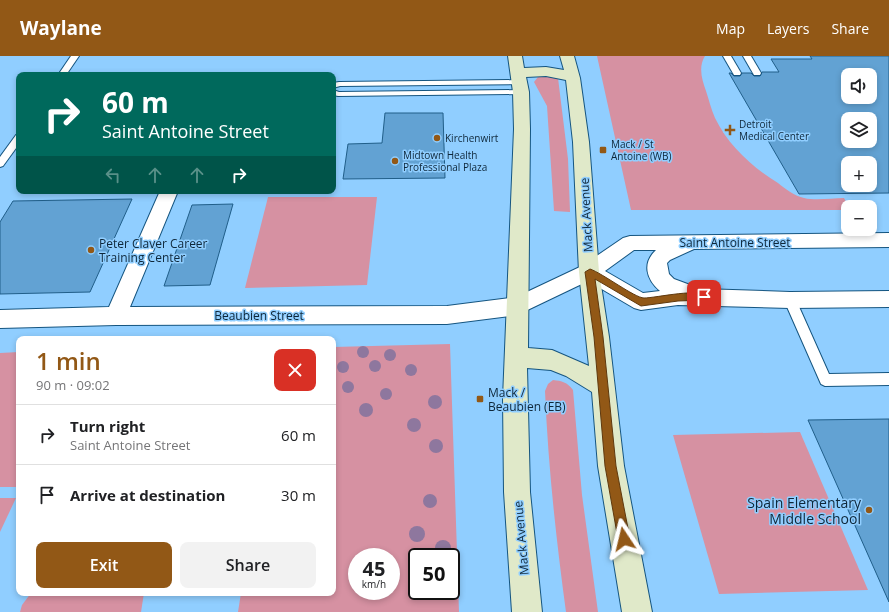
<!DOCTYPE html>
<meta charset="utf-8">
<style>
body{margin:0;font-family:"Open Sans",sans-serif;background:#f2f2f2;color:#202124;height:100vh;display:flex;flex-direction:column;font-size:15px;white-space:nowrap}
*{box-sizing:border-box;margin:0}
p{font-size:13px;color:#757577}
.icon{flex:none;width:22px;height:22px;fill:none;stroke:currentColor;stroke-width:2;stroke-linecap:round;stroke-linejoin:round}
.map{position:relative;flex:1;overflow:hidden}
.drawer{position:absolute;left:16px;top:280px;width:320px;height:260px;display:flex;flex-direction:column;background:#fff;border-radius:8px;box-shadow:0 2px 6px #0003}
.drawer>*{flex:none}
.guide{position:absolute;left:16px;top:16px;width:320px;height:122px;border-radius:8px;box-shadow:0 2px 6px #0003;background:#00695c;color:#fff;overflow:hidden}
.fabs{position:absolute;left:841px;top:12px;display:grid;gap:8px}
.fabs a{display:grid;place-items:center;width:36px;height:36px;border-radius:8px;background:#fff;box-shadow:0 2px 6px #0003;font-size:20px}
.speed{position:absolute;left:348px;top:492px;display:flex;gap:8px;font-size:20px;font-weight:700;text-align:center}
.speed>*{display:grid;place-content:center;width:52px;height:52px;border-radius:50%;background:#fff;box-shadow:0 2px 6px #0003;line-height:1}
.speed small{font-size:10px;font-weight:400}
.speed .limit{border:2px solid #111;border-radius:6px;background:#fff;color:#111}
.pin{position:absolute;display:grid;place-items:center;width:34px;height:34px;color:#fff;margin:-17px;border-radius:8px;box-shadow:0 2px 6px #0006}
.me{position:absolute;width:44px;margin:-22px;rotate:350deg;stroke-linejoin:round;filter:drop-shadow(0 0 3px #0008)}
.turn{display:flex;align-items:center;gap:14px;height:84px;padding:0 20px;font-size:18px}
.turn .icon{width:52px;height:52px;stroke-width:2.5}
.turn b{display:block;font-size:28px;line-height:34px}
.lanes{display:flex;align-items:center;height:38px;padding:0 20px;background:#0003;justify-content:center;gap:20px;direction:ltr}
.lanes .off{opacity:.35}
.round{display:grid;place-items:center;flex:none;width:42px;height:42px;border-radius:8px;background:#f2f2f2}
.headline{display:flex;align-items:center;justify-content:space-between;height:68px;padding:0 20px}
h1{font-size:24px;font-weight:600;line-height:30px;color:#925816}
.button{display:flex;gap:8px;margin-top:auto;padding:8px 20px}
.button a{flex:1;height:46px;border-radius:8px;background:#925816;color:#fff;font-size:16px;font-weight:600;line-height:46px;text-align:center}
.button a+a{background:#f2f2f2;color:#202124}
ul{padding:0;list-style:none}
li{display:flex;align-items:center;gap:12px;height:60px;padding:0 20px;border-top:1px solid #e0e0e0}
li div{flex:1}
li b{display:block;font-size:15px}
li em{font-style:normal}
header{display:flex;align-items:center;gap:24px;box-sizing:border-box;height:56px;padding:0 20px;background:#925816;color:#fff}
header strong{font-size:19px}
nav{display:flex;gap:22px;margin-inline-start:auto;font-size:14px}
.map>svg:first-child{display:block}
.green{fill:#d691a2;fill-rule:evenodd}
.building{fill:#62a2d3;stroke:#205e89;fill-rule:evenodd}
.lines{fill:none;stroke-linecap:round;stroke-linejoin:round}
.service-casing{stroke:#155580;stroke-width:2}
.minor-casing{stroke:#155580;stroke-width:2}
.tertiary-casing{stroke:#155580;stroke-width:2}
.secondary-casing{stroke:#155580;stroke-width:2}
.service{fill:#fff;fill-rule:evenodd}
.minor{fill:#fff;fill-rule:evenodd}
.tertiary{fill:#fff;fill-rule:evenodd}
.secondary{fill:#e0e9c9;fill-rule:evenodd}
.tree{fill:#8e779e}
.route{fill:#925816;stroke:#5f390e}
.poi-dot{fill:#925816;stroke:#90ceff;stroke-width:1.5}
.labels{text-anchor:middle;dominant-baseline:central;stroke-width:3;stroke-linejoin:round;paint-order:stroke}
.far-poi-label{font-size:10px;fill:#0e273a;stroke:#90ceff;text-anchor:start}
.street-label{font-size:12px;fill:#0e273a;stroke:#90ceff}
.poi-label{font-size:12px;fill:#0e273a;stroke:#90ceff;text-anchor:start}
.near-poi-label{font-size:14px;fill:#0e273a;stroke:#90ceff;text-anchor:end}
</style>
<header>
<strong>Waylane</strong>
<nav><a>Map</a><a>Layers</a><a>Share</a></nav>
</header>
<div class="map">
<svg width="889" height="556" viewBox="0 0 889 556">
<rect width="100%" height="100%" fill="#90ceff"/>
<!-- green -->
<g class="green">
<path d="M 597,0 L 705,0 C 698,11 702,24 706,35 C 709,44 711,53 715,62 C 728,89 752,111 778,127 C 785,133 795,140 804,142 C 816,145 832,142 844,142 L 849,151 L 848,151 L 848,154 L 631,154 Z"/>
<polygon points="543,19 558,22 568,103 570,156 554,155 547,50 534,26 538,21"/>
<polygon points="268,141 377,141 367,229 245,232"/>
<path d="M 450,288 L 459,556 L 238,556 L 241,537 L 333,537 L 333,291 ZM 357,501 L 391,501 L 391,535 L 357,535 ZM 417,501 L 451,501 L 451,535 L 417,535 Z"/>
<polygon points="19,296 19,431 0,431 0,297"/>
<path d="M 553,324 C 562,325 567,326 573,334 L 582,439 L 598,556 L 566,556 C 556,482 548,409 545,335 L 548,328 Z"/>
<polygon points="800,376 868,534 719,538 673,379"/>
<polygon points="0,442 16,442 0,476"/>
<polygon points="31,537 144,537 141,556 20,556 22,549"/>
</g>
<!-- building -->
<g class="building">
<path d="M 810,0 L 889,0 L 889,137 L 799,138 L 729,17 L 731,17 L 734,20 L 740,20 L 742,17 L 751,17 L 754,20 L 760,20 L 762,16 L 779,16 L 771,3 L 812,3 ZM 848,19 L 870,19 L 870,41 L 848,41 ZM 848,63 L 870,63 L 870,85 L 848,85 ZM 848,107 L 870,107 L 870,129 L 848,129 Z"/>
<polygon points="385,57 443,57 445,122 343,123 348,88 382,87"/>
<polygon points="132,143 90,236 0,238 0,166 13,145"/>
<polygon points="233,148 210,229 164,230 192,149"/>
<polygon points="889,363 889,546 808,364"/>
</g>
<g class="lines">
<defs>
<g id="service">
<polygon points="71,0 79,0 66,19 58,19"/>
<polygon points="723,0 731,0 741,17 740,19 734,19"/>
<polygon points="743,0 751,0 761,17 760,19 754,19"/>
<polygon points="520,24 523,24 523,28 340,30 333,32 333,27 339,26"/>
<polygon points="333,34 339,36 521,34 525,36 521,38 338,40 333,39"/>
<polygon points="19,78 19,88 3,110 0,111 0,101 16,79"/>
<polygon points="790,239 794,241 796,244 829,318 889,317 889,329 825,330 821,328 784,244 786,241"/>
</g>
<polygon id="minor" points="160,135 178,135 130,251 447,250 517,241 524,244 528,250 524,256 517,259 447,268 116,269 0,272 0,254 109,251"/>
<path id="tertiary" d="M 889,177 L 889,191 L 694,193 L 670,204 L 667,207 L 669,218 L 674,223 L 701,233 L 790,236 L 889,235 L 889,251 L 790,252 L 678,249 L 641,254 L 634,252 L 588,225 L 517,259 L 510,256 L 506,250 L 510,244 L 582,210 L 623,182 L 630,180 ZM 634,194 L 656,194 C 642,207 646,223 660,235 L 643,237 L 605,215 Z"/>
<path id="secondary" d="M 508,0 L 522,0 L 524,12 L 546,11 L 564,14 L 560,0 L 574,0 L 580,22 L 589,86 L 599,216 L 609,281 L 624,410 L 652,556 L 622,556 L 598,410 L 592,336 L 566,320 L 551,314 L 527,312 L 530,436 L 542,556 L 512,556 L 504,436 L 503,342 L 514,73 L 513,36 ZM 546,20 L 566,24 L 573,86 L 579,216 L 589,310 L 552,294 L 528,292 L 530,73 L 529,36 L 526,21 Z"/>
</defs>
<!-- service casing -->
<use href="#service" class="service-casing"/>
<!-- minor casing -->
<use href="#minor" class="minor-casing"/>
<!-- tertiary casing -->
<use href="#tertiary" class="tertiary-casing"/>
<!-- secondary casing -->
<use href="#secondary" class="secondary-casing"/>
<!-- service -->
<use href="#service" class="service"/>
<!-- minor -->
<use href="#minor" class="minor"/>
<!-- tertiary -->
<use href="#tertiary" class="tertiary"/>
<!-- secondary -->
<use href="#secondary" class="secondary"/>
</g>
<!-- trees -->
<g class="tree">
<circle cx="363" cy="296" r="6"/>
<circle cx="390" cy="299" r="6"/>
<circle cx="375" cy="310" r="6"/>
<circle cx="343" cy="311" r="6"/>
<circle cx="411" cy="314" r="6"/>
<circle cx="348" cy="331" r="6"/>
<circle cx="386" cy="338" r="6"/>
<circle cx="435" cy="346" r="7"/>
<circle cx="366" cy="354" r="7"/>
<circle cx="414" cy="369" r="7"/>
<circle cx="436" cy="390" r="7"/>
<circle cx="430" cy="445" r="7"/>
<circle cx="417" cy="478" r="8"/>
<circle cx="443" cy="492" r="8"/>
</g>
<!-- route -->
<path class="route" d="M 590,213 C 602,217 635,242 644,242 C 656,242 702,231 708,241 L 704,244 L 678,245 L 641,250 L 595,223 L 603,281 L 616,410 L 630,483 L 628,487 L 624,489 L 620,487 L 618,483 L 605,410 L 594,281 L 585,216 Z"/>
<!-- markers -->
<g class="poi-dot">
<path d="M728 68h4v4h4v4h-4v4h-4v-4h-4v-4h4z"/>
<circle cx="437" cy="82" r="4"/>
<rect x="599" y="90" width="8" height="8" rx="2"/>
<circle cx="395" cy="105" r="4"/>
<circle cx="91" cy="194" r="4"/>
<rect x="476" y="339" width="8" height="8" rx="2"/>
<circle cx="869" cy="454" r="4"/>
</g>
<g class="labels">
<!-- far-poi labels -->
<g class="far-poi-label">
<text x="739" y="68">Detroit<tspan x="739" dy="12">Medical Center</tspan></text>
<text x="445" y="82">Kirchenwirt</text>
<text x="611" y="88">Mack / St<tspan x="611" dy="12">Antoine (WB)</tspan></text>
<text x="403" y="99">Midtown Health<tspan x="403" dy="12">Professional Plaza</tspan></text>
</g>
<!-- street labels -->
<g class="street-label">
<text transform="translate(586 159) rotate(-93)">Mack Avenue</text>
<text x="735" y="186">Saint Antoine Street</text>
<text x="259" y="259">Beaubien Street</text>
<text transform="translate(521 482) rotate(-95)">Mack Avenue</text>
</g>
<!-- poi labels -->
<g class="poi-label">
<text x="99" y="187">Peter Claver Career<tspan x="99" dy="14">Training Center</tspan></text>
<text x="488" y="336">Mack /<tspan x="488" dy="14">Beaubien (EB)</tspan></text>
</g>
<!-- near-poi labels -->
<g class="near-poi-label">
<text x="861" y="446">Spain Elementary<tspan x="861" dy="16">Middle School</tspan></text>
</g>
</g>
</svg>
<div class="fabs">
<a><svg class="icon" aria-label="sound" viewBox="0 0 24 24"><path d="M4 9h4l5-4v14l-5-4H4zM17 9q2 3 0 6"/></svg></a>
<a><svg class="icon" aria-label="layers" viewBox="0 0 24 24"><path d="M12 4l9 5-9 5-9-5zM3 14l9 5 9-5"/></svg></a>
<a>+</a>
<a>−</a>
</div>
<div class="speed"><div>45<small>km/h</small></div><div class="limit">50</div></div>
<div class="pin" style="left:704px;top:241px;background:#d93025"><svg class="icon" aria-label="arrive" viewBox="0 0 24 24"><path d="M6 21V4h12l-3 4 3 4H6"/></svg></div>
<svg class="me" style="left:624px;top:483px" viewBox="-20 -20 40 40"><path d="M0-17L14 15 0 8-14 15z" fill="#925816" stroke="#fff" stroke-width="4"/></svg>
<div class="guide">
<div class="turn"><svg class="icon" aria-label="right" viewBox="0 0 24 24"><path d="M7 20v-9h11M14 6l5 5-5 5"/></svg><div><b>60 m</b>Saint Antoine Street</div></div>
<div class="lanes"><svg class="icon off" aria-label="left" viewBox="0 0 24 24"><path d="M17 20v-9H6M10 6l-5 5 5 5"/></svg><svg class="icon off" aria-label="ahead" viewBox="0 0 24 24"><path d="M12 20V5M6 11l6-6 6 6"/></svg><svg class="icon off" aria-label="ahead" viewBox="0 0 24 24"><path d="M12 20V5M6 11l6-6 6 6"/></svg><svg class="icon" aria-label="right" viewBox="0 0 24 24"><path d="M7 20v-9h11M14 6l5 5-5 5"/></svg></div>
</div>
<section class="drawer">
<div class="headline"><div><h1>1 min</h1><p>90 m · 09:02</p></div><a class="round" style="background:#d93025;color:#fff"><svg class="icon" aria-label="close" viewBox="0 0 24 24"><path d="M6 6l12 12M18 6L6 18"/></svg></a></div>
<ul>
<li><svg class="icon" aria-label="right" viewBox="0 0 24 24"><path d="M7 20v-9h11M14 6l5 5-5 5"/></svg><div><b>Turn right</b><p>Saint Antoine Street</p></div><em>60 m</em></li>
<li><svg class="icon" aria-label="arrive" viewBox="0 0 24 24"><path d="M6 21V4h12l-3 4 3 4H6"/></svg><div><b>Arrive at destination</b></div><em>30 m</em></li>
</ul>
<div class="button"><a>Exit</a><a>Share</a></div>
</section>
</div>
